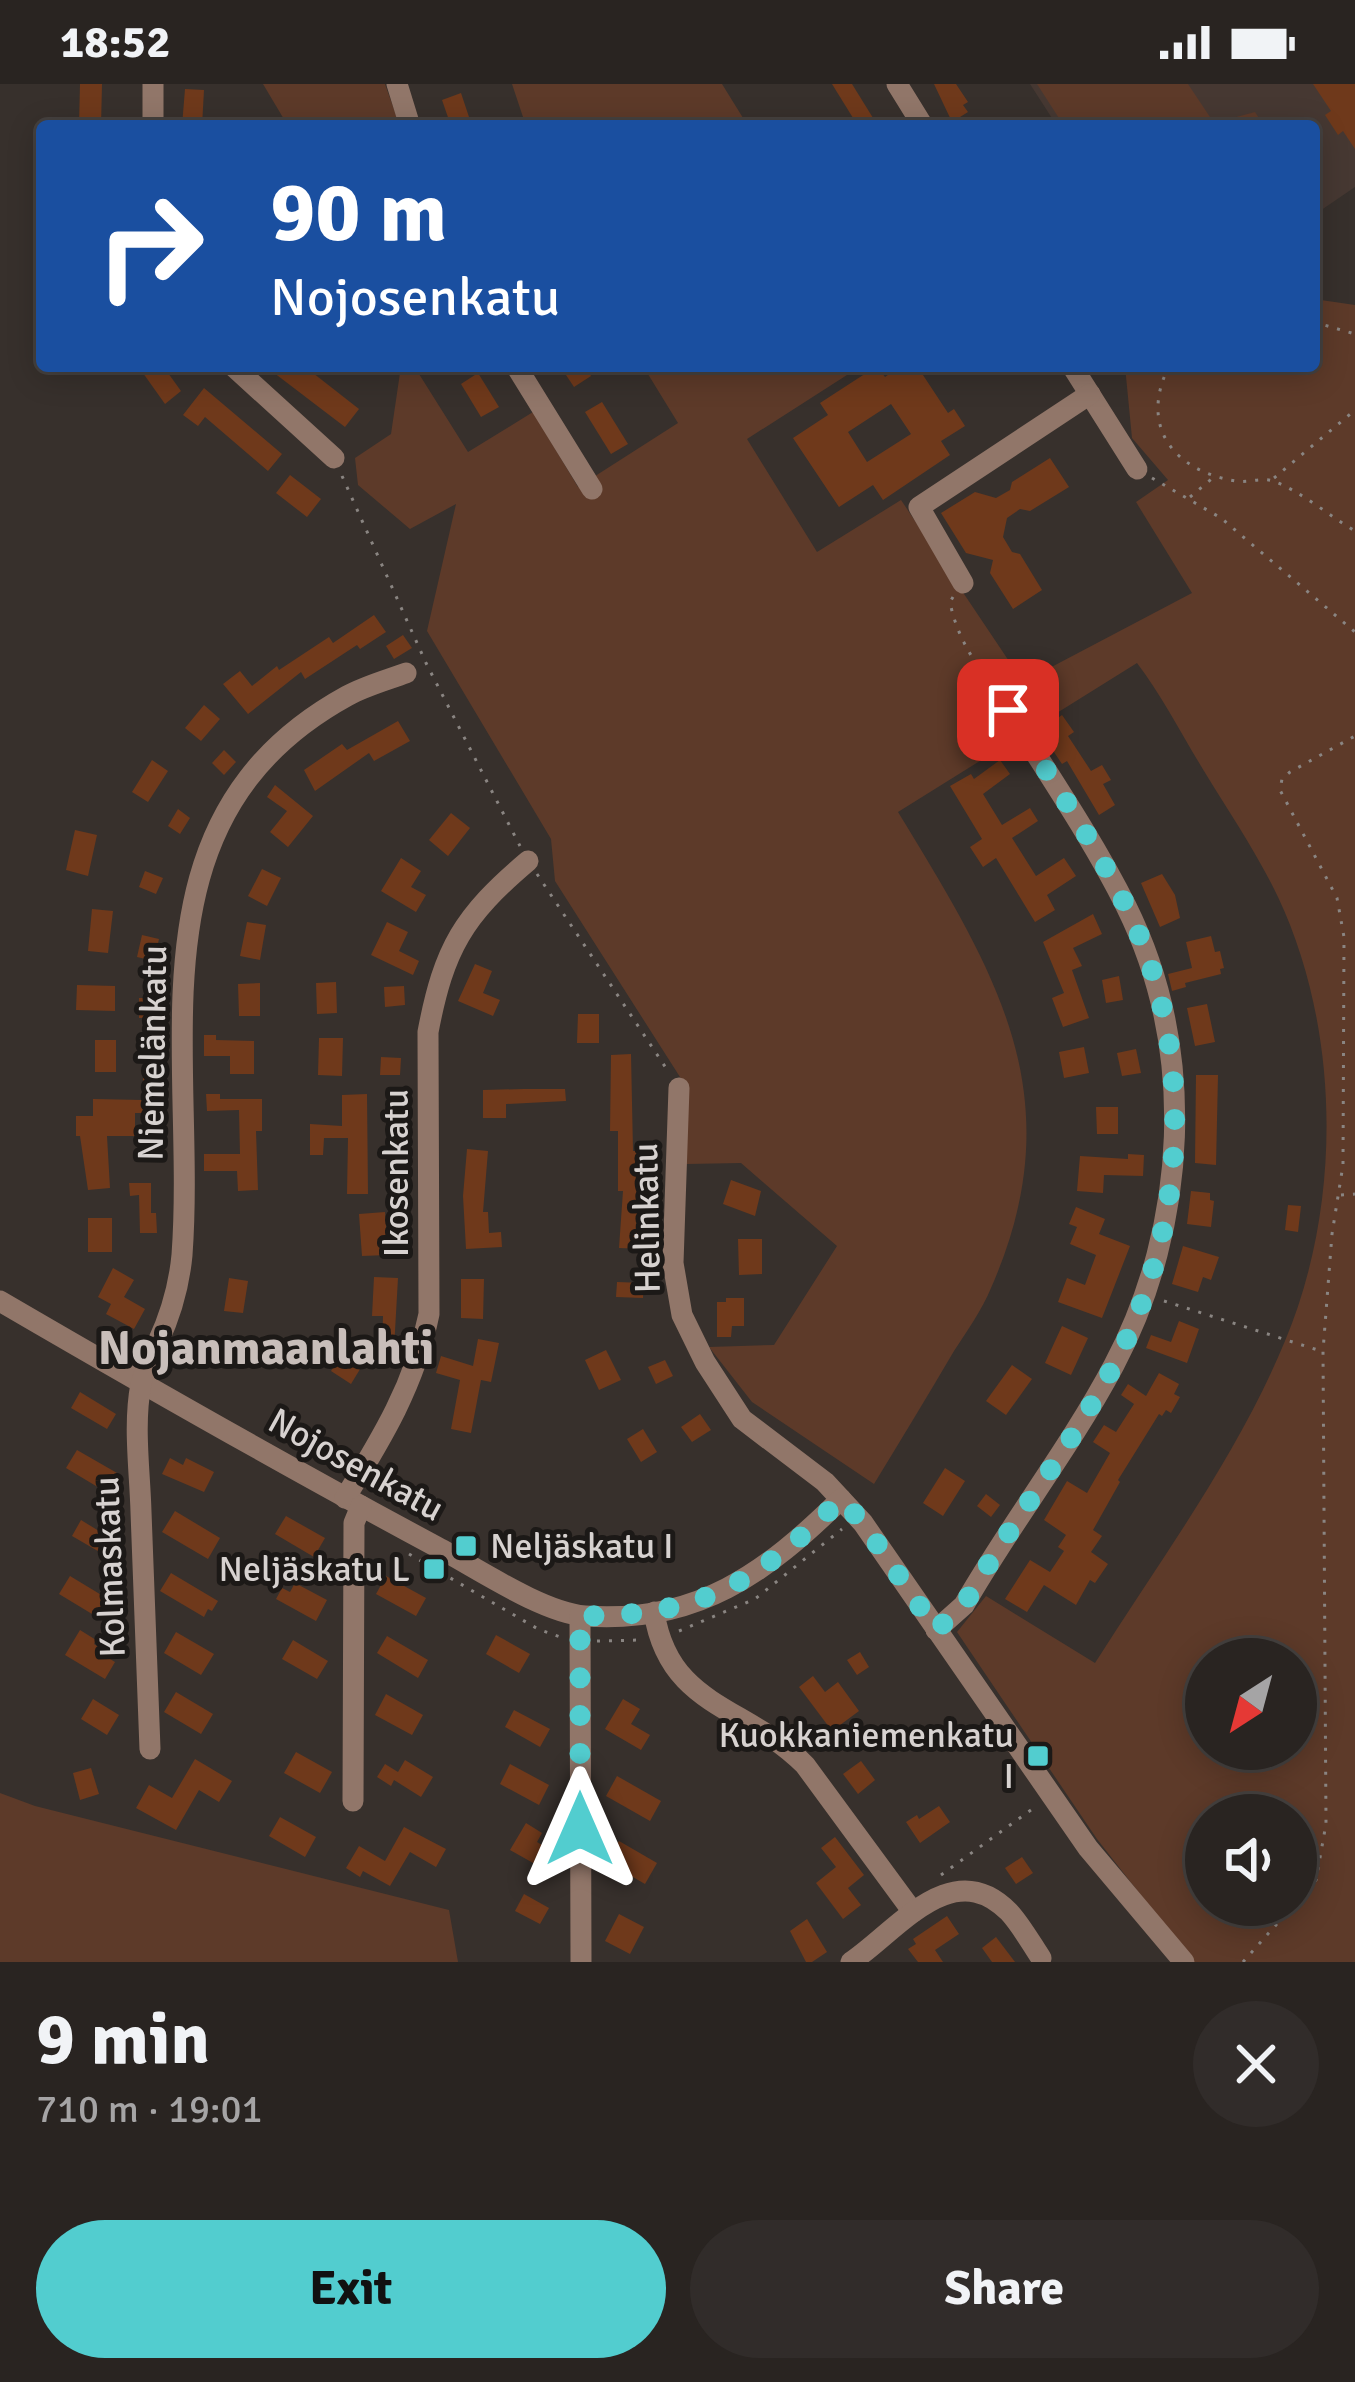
<!DOCTYPE html>
<meta charset="utf-8">
<style>
body{margin:0;font-family:Signika,sans-serif;background:#312c2a;color:#f1f3f6;height:100vh;display:flex;flex-direction:column;font-size:45px;white-space:nowrap}
*{box-sizing:border-box;margin:0}
p{font-size:39px;color:#a5a4a5}
.icon{flex:none;width:66px;height:66px;fill:none;stroke:currentColor;stroke-width:2;stroke-linecap:round;stroke-linejoin:round}
.map{position:relative;height:1878px;overflow:hidden}
.drawer{display:flex;flex-direction:column;background:#292421;flex:1}
.drawer>*{flex:none}
.guide{position:absolute;left:36px;top:36px;width:1284px;height:252px;border-radius:12px;box-shadow:0 6px 30px #0003,0 0 0 3px #45413f;background:#1a4fa0;color:#fff;overflow:hidden}
.needle{width:78px;rotate:216deg}
.fabs{position:absolute;left:1185px;top:1554px;display:grid;gap:24px}
.fabs a{display:grid;place-items:center;width:132px;height:132px;border-radius:50%;background:#292421;box-shadow:0 6px 30px #0003,0 0 0 3px #45413f;font-size:60px}
.pin{position:absolute;display:grid;place-items:center;width:102px;height:102px;color:#fff;margin:-51px;border-radius:24px;box-shadow:0 6px 18px #0006}
.me{position:absolute;width:132px;margin:-66px;rotate:0deg;stroke-linejoin:round;filter:drop-shadow(0 0 9px #0008)}
.turn{display:flex;align-items:center;gap:42px;height:252px;padding:0 36px;font-size:54px}
.turn .icon{width:156px;height:156px;stroke-width:2.5}
.turn b{display:block;font-size:84px;line-height:102px}
.round{display:grid;place-items:center;flex:none;width:126px;height:126px;border-radius:63px;background:#312c2a}
.overview{display:flex;align-items:center;justify-content:space-between;height:204px;padding:0 36px}
h1{font-size:72px;font-weight:700;line-height:90px}
.button{display:flex;gap:24px;margin-top:auto;padding:24px 36px}
.button a{flex:1;height:138px;border-radius:72px;background:#52cdcf;color:#111;font-size:48px;font-weight:700;line-height:138px;text-align:center}
.button a+a{background:#312c2a;color:#f1f3f6}
.status{display:flex;justify-content:space-between;align-items:center;height:84px;padding:0 60px;background:#292421;direction:ltr}
.status svg{height:33px;fill:currentColor}
.map>svg:first-child{display:block}
.built{fill:#463832}
.green{fill:#5d3a29;fill-rule:evenodd}
.building{fill:#6f391b;fill-rule:evenodd}
.lines{fill:none;stroke-linecap:round;stroke-linejoin:round}
.path{stroke:#8a8582;stroke-width:3;stroke-dasharray:3 9;stroke-linecap:butt}
.minor{stroke:#917669;stroke-width:21}
.route{stroke:#52cdcf;stroke-width:21;stroke-dasharray:0 37.8}
.poi-dot{fill:#52cdcf;stroke:#1c1917;stroke-width:4.5}
.labels{text-anchor:middle;dominant-baseline:central;stroke-width:10;stroke-linejoin:round;paint-order:stroke}
.street-label{font-size:36px;fill:#d7d2d0;stroke:#1c1917}
.poi-label{font-size:36px;fill:#d7d2d0;stroke:#1c1917;text-anchor:end}
.district-label{font-size:48px;font-weight:bold;fill:#c8beba;stroke:#1c1917}
</style>
<div class="status"><b>18:52</b><svg viewBox="0 0 49 12"><path d="M0 12V9h3v3zM5 12V6h3v6zM10 12V3h3v9zM15 12V0h3v12zM26 1h20v11H26zM47 4h2v5h-2z"/></svg></div>
<div class="map">
<svg width="1355" height="1878" viewBox="0 0 1355 1878">
<rect width="100%" height="100%" fill="#37302c"/>
<!-- built -->
<polygon class="built" points="1030,0 1355,0 1355,103 1314,131 1314,42 1057,42"/>
<!-- green -->
<g class="green">
<polygon points="263,0 385,0 400,42 288,42"/>
<polygon points="512,0 722,0 748,42 526,42"/>
<polygon points="1037,0 1188,0 1214,39 1255,28 1264,42 1064,42"/>
<path d="M 1314,215 L 1355,221 L 1355,1878 L 1193,1878 L 1097,1755 L 957,1548 L 986,1512 L 1095,1579 C 1161,1475 1238,1371 1285,1257 C 1342,1121 1341,947 1278,813 C 1257,769 1229,728 1204,687 C 1182,651 1162,612 1137,579 L 898,728 C 996,889 1075,1013 991,1204 C 982,1226 967,1247 954,1267 C 928,1311 901,1356 874,1400 L 752,1318 L 709,1263 L 774,1261 L 837,1162 L 741,1079 L 686,1080 L 687,1004 L 555,797 L 551,755 L 427,547 L 456,420 L 410,445 L 358,401 L 355,374 L 391,350 L 401,282 L 414,282 L 468,368 L 533,328 L 578,403 L 678,339 L 643,282 L 861,282 L 747,355 L 817,468 L 901,416 L 1023,598 L 1192,509 L 1136,418 L 1168,396 L 1132,354 L 1125,282 L 1314,282 ZM 1206,1575 L 1296,1575 L 1296,1665 L 1206,1665 ZM 1206,1731 L 1296,1731 L 1296,1821 L 1206,1821 Z"/>
<polygon points="0,1709 35,1722 449,1826 458,1878 0,1878"/>
</g>
<!-- building -->
<g class="building">
<polygon points="80,0 102,0 101,42 79,42"/>
<polygon points="832,0 852,0 878,42 858,42"/>
<polygon points="934,0 956,0 968,18 963,21 968,28 952,38"/>
<polygon points="1313,0 1355,0 1355,65 1343,47 1338,51 1325,31 1331,27"/>
<polygon points="185,5 204,6 202,42 182,42"/>
<polygon points="461,9 472,42 451,42 442,16"/>
<polygon points="138,282 163,282 181,307 165,320"/>
<polygon points="265,282 304,282 359,325 345,343"/>
<polygon points="560,282 585,282 591,292 574,303"/>
<path d="M 877,282 L 885,293 L 901,282 L 917,282 L 948,329 L 954,325 L 965,342 L 941,357 L 950,371 L 883,416 L 873,401 L 839,423 L 793,354 L 828,331 L 820,319 ZM 891,320 L 911,350 L 867,378 L 848,348 Z"/>
<polygon points="478,289 499,323 481,333 461,300"/>
<polygon points="204,304 282,370 268,387 205,333 198,342 183,331"/>
<polygon points="602,318 628,360 611,370 585,328"/>
<polygon points="1050,374 1069,403 1030,427 1020,425 1007,434 1003,453 1012,468 1020,470 1042,506 1013,525 990,489 993,476 966,469 941,429 975,408 996,414 1010,406 1012,398"/>
<polygon points="290,391 321,415 307,433 276,409"/>
<polygon points="374,531 386,548 360,565 357,561 305,595 301,588 248,630 223,600 240,587 252,602 277,582 279,586 329,553 333,559"/>
<polygon points="403,551 412,564 394,575 386,562"/>
<polygon points="204,621 220,635 201,657 185,644"/>
<polygon points="1062,631 1074,648 1068,652 1091,687 1102,681 1111,696 1103,700 1115,721 1099,731 1067,677 1062,680 1040,647"/>
<polygon points="398,637 410,657 374,677 369,669 315,707 304,686 342,660 347,666"/>
<polygon points="224,666 236,678 224,691 212,679"/>
<polygon points="152,676 168,687 148,718 132,708"/>
<polygon points="1000,676 1010,690 983,710 1002,741 1030,724 1038,737 1012,754 1036,792 1064,774 1076,792 1047,811 1055,826 1035,838 996,774 983,783 970,763 982,755 950,702 971,690 974,695"/>
<polygon points="275,701 313,732 288,763 270,748 287,727 267,713"/>
<polygon points="178,725 190,734 180,750 168,742"/>
<polygon points="451,729 470,744 448,772 429,756"/>
<polygon points="75,746 97,751 88,792 66,786"/>
<polygon points="401,774 421,787 411,803 426,811 416,828 381,807"/>
<polygon points="262,785 281,794 267,822 248,812"/>
<polygon points="145,787 163,794 156,810 139,803"/>
<polygon points="1162,790 1175,811 1180,834 1160,843 1141,799"/>
<polygon points="92,825 113,827 108,869 88,867"/>
<polygon points="1093,830 1102,850 1073,864 1082,882 1072,886 1089,934 1063,943 1052,914 1064,909 1043,858"/>
<polygon points="247,838 266,841 260,876 240,872"/>
<polygon points="387,838 408,848 399,867 419,877 413,891 371,871"/>
<polygon points="142,851 159,855 154,877 137,873"/>
<polygon points="1211,852 1215,868 1220,867 1224,884 1220,885 1221,890 1185,899 1186,903 1172,907 1168,890 1192,884 1186,858"/>
<polygon points="475,880 492,887 483,909 500,916 493,932 458,917"/>
<polygon points="1119,892 1123,916 1106,919 1102,896"/>
<polygon points="336,898 337,929 317,930 316,899"/>
<polygon points="260,899 260,932 239,932 238,900"/>
<polygon points="77,901 115,902 115,927 76,926"/>
<polygon points="404,902 405,921 385,923 384,903"/>
<rect x="139" y="914" width="18" height="20"/>
<polygon points="1207,920 1215,958 1195,962 1187,924"/>
<polygon points="578,930 599,930 599,959 577,959"/>
<polygon points="204,951 216,951 216,956 254,957 254,990 230,990 230,972 204,972"/>
<polygon points="319,954 343,954 342,992 318,991"/>
<rect x="95" y="956" width="21" height="32"/>
<polygon points="1084,963 1089,989 1064,994 1059,968"/>
<polygon points="1136,965 1141,989 1122,992 1117,969"/>
<polygon points="631,970 633,1067 646,1067 644,1165 619,1164 623,1107 618,1107 618,1047 610,1047 611,971"/>
<polygon points="143,972 156,973 157,1029 135,1029 135,1052 107,1052 110,1104 88,1106 80,1052 76,1052 76,1032 93,1032 93,1015 143,1016"/>
<polygon points="381,973 401,974 400,991 380,991"/>
<polygon points="1196,991 1218,991 1216,1081 1195,1079"/>
<polygon points="524,1005 565,1005 566,1017 506,1020 506,1034 483,1034 483,1006"/>
<polygon points="206,1010 220,1010 220,1015 262,1015 262,1047 256,1047 258,1106 238,1107 237,1087 204,1087 204,1070 240,1070 239,1026 207,1027"/>
<polygon points="367,1010 368,1110 347,1110 348,1054 324,1054 323,1071 310,1071 310,1040 342,1042 342,1011"/>
<polygon points="1096,1023 1118,1023 1118,1050 1097,1050"/>
<polygon points="467,1065 488,1067 483,1128 488,1128 489,1149 501,1148 502,1163 466,1165 463,1112"/>
<polygon points="1128,1070 1144,1071 1143,1092 1104,1091 1103,1109 1077,1107 1080,1072 1128,1075"/>
<polygon points="731,1096 761,1107 755,1132 723,1120"/>
<polygon points="129,1099 151,1099 151,1129 156,1129 157,1149 140,1149 139,1111 130,1112"/>
<polygon points="1191,1107 1210,1109 1210,1116 1214,1117 1211,1143 1187,1140"/>
<polygon points="1288,1121 1301,1122 1298,1148 1285,1146"/>
<polygon points="1076,1123 1105,1135 1099,1150 1130,1162 1102,1234 1058,1218 1067,1194 1085,1201 1096,1171 1070,1160 1077,1143 1069,1140"/>
<polygon points="385,1128 388,1171 362,1172 359,1130"/>
<rect x="88" y="1134" width="24" height="34"/>
<polygon points="738,1155 762,1155 762,1190 739,1191"/>
<polygon points="1183,1162 1219,1173 1211,1196 1203,1193 1198,1208 1172,1200"/>
<polygon points="113,1184 134,1196 124,1213 145,1225 134,1245 106,1230 111,1220 98,1213"/>
<polygon points="374,1193 398,1194 394,1265 382,1264 383,1232 372,1232"/>
<polygon points="229,1194 248,1197 243,1229 224,1227"/>
<polygon points="461,1195 484,1195 483,1235 461,1234"/>
<polygon points="617,1198 644,1199 643,1214 616,1213"/>
<polygon points="726,1214 744,1214 744,1242 732,1242 731,1253 717,1253 717,1218 726,1218"/>
<polygon points="1179,1237 1199,1245 1187,1279 1146,1264 1151,1251 1171,1258"/>
<polygon points="1062,1242 1088,1254 1071,1291 1045,1279"/>
<polygon points="478,1255 499,1259 491,1298 481,1296 471,1349 451,1345 460,1296 436,1289 441,1272 473,1282"/>
<polygon points="348,1259 368,1272 351,1300 331,1287"/>
<polygon points="606,1266 621,1296 599,1306 585,1276"/>
<polygon points="665,1276 673,1292 656,1300 648,1283"/>
<polygon points="1012,1281 1032,1295 1006,1331 986,1317"/>
<polygon points="1159,1289 1179,1300 1174,1310 1180,1313 1171,1329 1166,1326 1162,1332 1159,1330 1118,1396 1120,1398 1093,1446 1102,1452 1091,1468 1108,1480 1095,1499 1090,1496 1076,1521 1044,1501 1027,1528 1005,1515 1030,1476 1050,1488 1064,1467 1058,1463 1066,1451 1044,1436 1067,1397 1087,1409 1110,1369 1093,1358 1104,1341 1116,1348 1134,1320 1121,1311 1128,1300 1146,1312"/>
<polygon points="80,1308 116,1330 107,1345 71,1324"/>
<polygon points="700,1330 711,1346 692,1358 681,1343"/>
<polygon points="643,1345 657,1368 641,1378 627,1355"/>
<polygon points="77,1366 117,1389 106,1408 66,1384"/>
<polygon points="170,1374 183,1381 186,1374 214,1388 204,1408 162,1390"/>
<polygon points="945,1384 965,1397 943,1432 923,1419"/>
<polygon points="391,1393 405,1404 395,1418 381,1407"/>
<polygon points="986,1410 1000,1421 991,1433 977,1422"/>
<polygon points="175,1427 220,1454 208,1475 162,1448"/>
<polygon points="286,1432 325,1454 314,1473 275,1450"/>
<polygon points="81,1436 112,1455 103,1470 72,1452"/>
<polygon points="171,1489 218,1517 212,1527 208,1525 204,1533 160,1507"/>
<polygon points="70,1492 108,1515 97,1533 59,1510"/>
<polygon points="386,1492 426,1514 416,1532 376,1510"/>
<polygon points="295,1499 327,1516 316,1537 276,1515 282,1504 290,1508"/>
<polygon points="80,1546 96,1556 94,1560 104,1566 102,1570 115,1578 105,1595 65,1571"/>
<polygon points="176,1548 214,1570 201,1591 164,1569"/>
<polygon points="496,1551 530,1570 519,1589 486,1570"/>
<polygon points="387,1552 428,1576 418,1594 377,1569"/>
<polygon points="293,1556 328,1577 317,1595 282,1575"/>
<polygon points="860,1568 869,1583 857,1591 847,1576"/>
<polygon points="813,1592 825,1608 838,1598 859,1627 832,1647 799,1603"/>
<polygon points="176,1608 213,1630 201,1650 164,1628"/>
<polygon points="386,1610 423,1631 412,1651 375,1631"/>
<polygon points="93,1615 119,1631 107,1651 81,1635"/>
<polygon points="623,1615 640,1625 631,1640 650,1651 641,1666 605,1645"/>
<polygon points="514,1626 550,1645 540,1663 505,1643"/>
<polygon points="296,1668 332,1688 320,1709 284,1689"/>
<polygon points="195,1675 232,1697 219,1718 199,1706 176,1746 136,1724 149,1701 172,1714"/>
<polygon points="405,1676 433,1693 421,1713 394,1696 391,1702 377,1693 385,1680 398,1688"/>
<polygon points="861,1677 875,1696 858,1710 843,1690"/>
<polygon points="510,1680 549,1701 539,1721 500,1700"/>
<polygon points="91,1684 99,1710 80,1716 73,1689"/>
<polygon points="617,1692 661,1717 650,1737 606,1712"/>
<polygon points="939,1722 950,1738 920,1759 906,1738 917,1731 919,1735"/>
<polygon points="280,1733 316,1753 305,1773 269,1752"/>
<polygon points="526,1739 542,1749 537,1758 552,1767 542,1784 510,1766"/>
<polygon points="404,1743 446,1765 436,1783 410,1768 390,1802 363,1787 360,1793 346,1784 359,1762 385,1777"/>
<polygon points="835,1753 864,1791 848,1804 861,1821 843,1835 816,1799 836,1783 821,1764"/>
<polygon points="619,1757 657,1779 645,1800 607,1778"/>
<polygon points="1022,1773 1033,1789 1016,1800 1005,1784"/>
<polygon points="524,1810 549,1824 540,1840 515,1827"/>
<polygon points="619,1830 644,1843 630,1870 605,1857"/>
<polygon points="947,1832 959,1850 935,1866 943,1878 918,1878 908,1865 916,1860 913,1855"/>
<polygon points="807,1835 827,1868 812,1878 806,1878 790,1847"/>
<polygon points="996,1853 1015,1878 992,1878 982,1864"/>
</g>
<g class="lines">
<!-- path -->
<g class="path">
<polyline points="1314,238 1355,250"/>
<path d="M 1169,282 C 1139,342 1173,387 1236,397 C 1248,399 1262,393 1273,397 C 1299,406 1331,433 1355,447"/>
<polyline points="342,392 426,579 520,762"/>
<polyline points="1152,394 1221,434 1355,548"/>
<polyline points="1274,394 1355,326"/>
<polyline points="1190,413 1215,392"/>
<path d="M 953,513 L 950,518 C 957,554 975,579 997,610"/>
<polyline points="537,790 668,987"/>
<polyline points="1341,1111 1355,1110"/>
<polyline points="1164,1217 1321,1267"/>
<polyline points="409,1470 538,1545 563,1554"/>
<polyline points="679,1547 755,1515 842,1445"/>
<polyline points="597,1557 641,1556"/>
<polyline points="941,1791 1035,1723"/>
<polyline points="1243,1878 1316,1796 1326,1740 1323,1267 1332,1150 1343,1081 1344,853 1337,814 1280,706 1282,695 1290,688 1355,652"/>
</g>
<!-- minor -->
<g class="minor">
<polyline points="153,0 153,42"/>
<polyline points="397,0 410,42"/>
<polyline points="897,0 923,42"/>
<polyline points="233,282 334,374"/>
<polyline points="516,282 592,405"/>
<polyline points="1072,282 1137,385"/>
<polyline points="963,499 919,423 1090,310"/>
<polyline points="679,1004 673,1179 682,1231 705,1278 742,1335 825,1398 863,1439 1088,1764 1184,1878"/>
<path d="M 0,1217 C 144,1301 290,1384 437,1463 C 477,1484 541,1528 585,1532 C 697,1540 766,1489 841,1415"/>
<path d="M 345,1414 C 382,1354 415,1300 429,1230 L 428,948 C 444,864 463,832 528,777"/>
<path d="M 654,1528 C 669,1624 746,1621 805,1681 L 913,1828"/>
<polyline points="580,1532 581,1878"/>
<path d="M 936,1546 L 964,1521 C 1011,1439 1070,1364 1114,1281 C 1188,1141 1197,965 1126,822 C 1092,754 1048,690 1008,626"/>
<path d="M 150,1665 C 147,1586 144,1507 141,1428 C 140,1388 133,1341 141,1300 C 144,1287 153,1272 158,1258 C 171,1230 179,1203 182,1171 C 197,966 125,734 347,612 C 365,602 387,596 406,589"/>
<polyline points="353,1717 354,1439 361,1422"/>
<path d="M 851,1878 C 897,1847 952,1770 1009,1828 C 1021,1841 1031,1859 1041,1874"/>
</g>
</g>
<g class="lines">
<!-- route -->
<path class="route" d="M 580,1745 L 580,1532 C 703,1532 756,1499 841,1415 L 863,1439 L 936,1546 L 964,1521 C 1011,1439 1070,1364 1114,1281 C 1188,1142 1197,964 1126,822 C 1092,754 1048,690 1008,626"/>
</g>
<!-- markers -->
<g class="poi-dot">
<rect x="454" y="1450" width="24" height="24" rx="6"/>
<rect x="422" y="1473" width="24" height="24" rx="6"/>
<rect x="1026" y="1660" width="24" height="24" rx="6"/>
</g>
<g class="labels">
<!-- street labels -->
<g class="street-label">
<text transform="translate(153 969) rotate(-89)">Niemelänkatu</text>
<text transform="translate(396 1089) rotate(-90)">Ikosenkatu</text>
<text transform="translate(647 1134) rotate(-91)">Helinkatu</text>
<text transform="translate(356 1381) rotate(29)">Nojosenkatu</text>
<text transform="translate(110 1483) rotate(-92)">Kolmaskatu</text>
</g>
<!-- poi labels -->
<g class="poi-label">
<text x="490" y="1462" text-anchor="start">Neljäskatu I</text>
<text x="410" y="1485">Neljäskatu L</text>
<text x="1014" y="1651">Kuokkaniemenkatu<tspan x="1014" dy="41">I</tspan></text>
</g>
<!-- district labels -->
<g class="district-label">
<text x="266" y="1264">Nojanmaanlahti</text>
</g>
</g>
</svg>
<div class="fabs">
<a><svg class="needle" viewBox="-14 -14 28 28"><path d="M0-13l5 13h-10z" fill="#e53935"/><path d="M0 13l5-13h-10z" fill="#a5a4a5"/></svg></a>
<a><svg class="icon" aria-label="sound" viewBox="0 0 24 24"><path d="M4 9h4l5-4v14l-5-4H4zM17 9q2 3 0 6"/></svg></a>
</div>
<div class="pin" style="left:1008px;top:626px;background:#d93025"><svg class="icon" aria-label="arrive" viewBox="0 0 24 24"><path d="M6 21V4h12l-3 4 3 4H6"/></svg></div>
<svg class="me" style="left:580px;top:1745px" viewBox="-20 -20 40 40"><path d="M0-17L14 15 0 8-14 15z" fill="#52cdcf" stroke="#fff" stroke-width="4"/></svg>
<div class="guide">
<div class="turn"><svg class="icon" aria-label="right" viewBox="0 0 24 24"><path d="M7 20v-9h11M14 6l5 5-5 5"/></svg><div><b>90 m</b>Nojosenkatu</div></div>
</div>
</div>
<section class="drawer">
<div class="overview"><div><h1>9 min</h1><p>710 m · 19:01</p></div><a class="round"><svg class="icon" aria-label="close" viewBox="0 0 24 24"><path d="M6 6l12 12M18 6L6 18"/></svg></a></div>
<div class="button"><a>Exit</a><a>Share</a></div>
</section>
